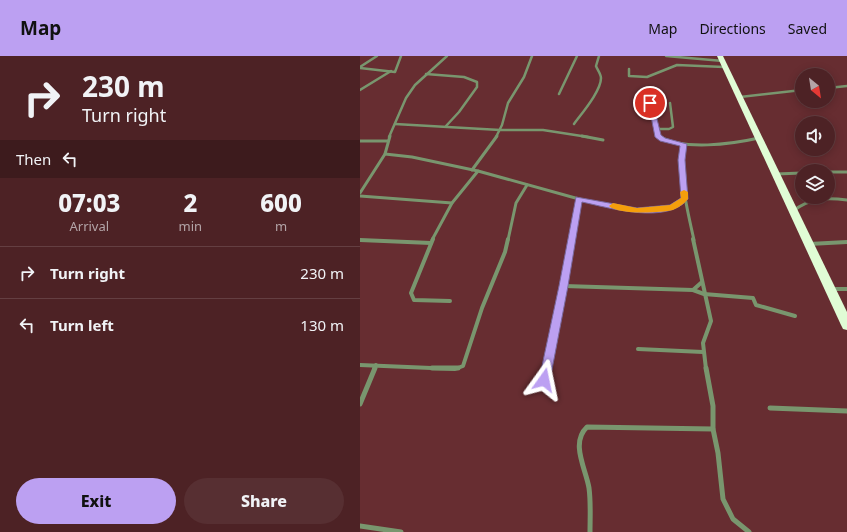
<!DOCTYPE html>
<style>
body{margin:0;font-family:"Noto Sans",sans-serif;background:#572f32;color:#f1f3f6;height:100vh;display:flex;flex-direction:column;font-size:15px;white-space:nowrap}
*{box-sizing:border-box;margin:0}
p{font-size:13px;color:#b3a4a7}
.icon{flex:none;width:22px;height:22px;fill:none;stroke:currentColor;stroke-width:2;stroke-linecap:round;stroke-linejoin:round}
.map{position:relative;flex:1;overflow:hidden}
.details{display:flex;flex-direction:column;background:#4d2225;width:360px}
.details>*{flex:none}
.guide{background:#4d2225;color:#f1f3f6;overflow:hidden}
.needle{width:26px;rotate:150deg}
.fabs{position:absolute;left:435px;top:12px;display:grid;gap:8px}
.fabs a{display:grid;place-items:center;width:40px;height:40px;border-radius:50%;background:#4d2225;box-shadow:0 2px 10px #0003,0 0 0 1px #643f42;font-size:20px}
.pin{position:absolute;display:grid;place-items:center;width:34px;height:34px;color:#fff;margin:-17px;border:2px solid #fff;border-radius:50%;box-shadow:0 1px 4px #0007}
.me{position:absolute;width:44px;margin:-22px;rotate:12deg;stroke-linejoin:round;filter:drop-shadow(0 0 3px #0008)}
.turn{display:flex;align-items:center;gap:14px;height:84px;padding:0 16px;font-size:18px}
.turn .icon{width:52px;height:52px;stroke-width:2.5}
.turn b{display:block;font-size:28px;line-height:34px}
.then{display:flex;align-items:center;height:38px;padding:0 16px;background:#0003;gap:8px;font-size:15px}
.eta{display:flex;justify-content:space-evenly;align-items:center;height:68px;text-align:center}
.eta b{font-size:24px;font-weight:800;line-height:28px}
.primary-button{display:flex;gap:8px;margin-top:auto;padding:8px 16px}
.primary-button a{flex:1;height:46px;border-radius:24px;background:#bca0f2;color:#111;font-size:16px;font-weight:800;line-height:46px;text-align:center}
.primary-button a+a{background:#572f32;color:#f1f3f6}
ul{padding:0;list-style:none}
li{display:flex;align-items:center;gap:12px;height:52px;padding:0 16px;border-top:1px solid #643f42}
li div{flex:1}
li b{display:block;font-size:15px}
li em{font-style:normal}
header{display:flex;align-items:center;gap:24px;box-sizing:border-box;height:56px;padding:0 20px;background:#bca0f2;color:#111}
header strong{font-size:19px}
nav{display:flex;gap:22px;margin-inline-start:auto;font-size:14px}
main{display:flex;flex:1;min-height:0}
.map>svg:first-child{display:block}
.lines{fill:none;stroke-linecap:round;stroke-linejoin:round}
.street-far3{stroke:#79966e;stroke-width:2.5}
.street-far2{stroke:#79966e;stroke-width:3}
.street-far1{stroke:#79966e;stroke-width:4}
.street{stroke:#79966e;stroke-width:5}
.highway{fill:#e0fcd5;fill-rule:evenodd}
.route{fill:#bca0f2;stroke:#7a689d}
.slow{fill:#f59e0b}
</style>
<header>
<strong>Map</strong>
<nav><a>Map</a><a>Directions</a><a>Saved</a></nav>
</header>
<main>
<section class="details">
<div class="guide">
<div class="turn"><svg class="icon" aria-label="right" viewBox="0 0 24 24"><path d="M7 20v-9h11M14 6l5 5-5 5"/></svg><div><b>230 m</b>Turn right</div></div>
<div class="then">Then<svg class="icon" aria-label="left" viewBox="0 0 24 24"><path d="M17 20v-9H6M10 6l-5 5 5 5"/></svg></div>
</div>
<div class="eta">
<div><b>07:03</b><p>Arrival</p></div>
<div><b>2</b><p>min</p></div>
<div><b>600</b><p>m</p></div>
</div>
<ul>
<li><svg class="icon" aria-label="right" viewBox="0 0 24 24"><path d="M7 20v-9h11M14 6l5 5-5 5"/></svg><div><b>Turn right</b></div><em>230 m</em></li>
<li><svg class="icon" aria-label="left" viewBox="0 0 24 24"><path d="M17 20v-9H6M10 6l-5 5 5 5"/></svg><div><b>Turn left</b></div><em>130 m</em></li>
</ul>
<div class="primary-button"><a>Exit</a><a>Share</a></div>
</section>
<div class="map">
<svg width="487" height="476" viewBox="0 0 487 476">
<rect width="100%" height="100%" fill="#672d31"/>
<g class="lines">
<!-- street-far3 -->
<g class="street-far3">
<polyline points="306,0 363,5"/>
<polyline points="0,11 17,0"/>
<polyline points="0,12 35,16 41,0"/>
<polyline points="269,13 269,20 287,21 317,9 364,11"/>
<polyline points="66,18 104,21 117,26 117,31 99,56 86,70"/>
<polyline points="468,32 487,30"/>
<polyline points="0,34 31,15"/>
<polyline points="199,38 217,0"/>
<polyline points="380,41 442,34"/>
<polyline points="290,47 298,80 300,81"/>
<polyline points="35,68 140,74 183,74 228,81"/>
<path d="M 214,68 C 222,57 241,35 241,22 C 241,18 237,13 236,10 L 239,0"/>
<polyline points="296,73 309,73 313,71 310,47"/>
<polyline points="29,81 46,42 55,29 87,0"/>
<polyline points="136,81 142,69 148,47 164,21 172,0"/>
</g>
<!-- street-far2 -->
<g class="street-far2">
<polyline points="222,80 243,84"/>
<path d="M 299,80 C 323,95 372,88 399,82"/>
<polyline points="0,85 28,85"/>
<path d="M 323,89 C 319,121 327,153 334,184"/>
<polyline points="25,98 52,101 118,115 219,143 277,155 312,152 325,143"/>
<polyline points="112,114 137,80"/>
<polyline points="468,116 487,116"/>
<polyline points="416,118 442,117"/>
<polyline points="0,137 25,98 30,80"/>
<polyline points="0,140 92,147"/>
<path d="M 433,155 C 450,142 466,141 487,144"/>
<polyline points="72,184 92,147 118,115"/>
<polyline points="148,184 156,147 167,129"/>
<polyline points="212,184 219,143"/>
</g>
<!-- street-far1 -->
<g class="street-far1">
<polyline points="73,183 51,237 54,244 90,245"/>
<polyline points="333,183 351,265 343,287 346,313"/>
<polyline points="0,184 71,187"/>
<polyline points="449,188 487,186"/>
<polyline points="204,230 333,234 344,238 393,242 396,249 435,260"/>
<polyline points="470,233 487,233"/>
<polyline points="333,234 342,226"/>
<polyline points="278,293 343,296"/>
<polyline points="0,309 95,313 103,310 122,252 145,196 148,183"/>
<polyline points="14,313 16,309"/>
<polyline points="186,313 212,183"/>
</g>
<!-- street -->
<g class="street">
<polyline points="72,312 98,312"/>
<polyline points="346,312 353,350 353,373 358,397 363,443 373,463 389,476"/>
<polyline points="184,324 187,312"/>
<polyline points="0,348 15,312"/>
<polyline points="410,352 487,355"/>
<polyline points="0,470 41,476"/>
<path d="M 230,476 C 230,462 231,447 229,432 C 226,413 210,387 227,371 L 353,373"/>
</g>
<!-- highway -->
<polygon class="highway" points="357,0 363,0 487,256 487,274 483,273 481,269"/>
</g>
<!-- route -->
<path class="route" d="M 288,45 L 293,47 L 301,79 L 305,82 L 327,88 L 325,104 L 328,143 C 307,169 250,152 222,146 L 208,230 L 190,324 L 188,327 L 184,328 L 181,327 L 179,324 L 199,230 L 216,141 L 277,152 L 310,149 L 321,142 L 318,104 L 320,90 L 300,85 L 295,81 Z"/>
<!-- slow -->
<path class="slow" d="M 324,134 L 328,136 L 328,143 C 325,147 318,152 313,154 C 300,157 258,159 249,150 L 253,147 L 277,152 L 310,149 L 321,142 L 320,136 Z"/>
</svg>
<div class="fabs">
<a><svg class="needle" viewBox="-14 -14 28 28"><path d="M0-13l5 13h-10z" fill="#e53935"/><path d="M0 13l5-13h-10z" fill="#b3a4a7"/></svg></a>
<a><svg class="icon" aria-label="sound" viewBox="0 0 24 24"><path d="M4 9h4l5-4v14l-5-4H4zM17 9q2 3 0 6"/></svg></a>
<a><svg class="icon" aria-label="layers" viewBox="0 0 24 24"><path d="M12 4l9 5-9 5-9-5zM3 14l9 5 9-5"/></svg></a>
</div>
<div class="pin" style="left:290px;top:47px;background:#d93025"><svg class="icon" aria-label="arrive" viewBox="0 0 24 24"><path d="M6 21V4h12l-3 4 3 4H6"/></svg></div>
<svg class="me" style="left:184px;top:324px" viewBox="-20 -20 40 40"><path d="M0-17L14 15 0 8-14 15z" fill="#bca0f2" stroke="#fff" stroke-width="4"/></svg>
</div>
</main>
